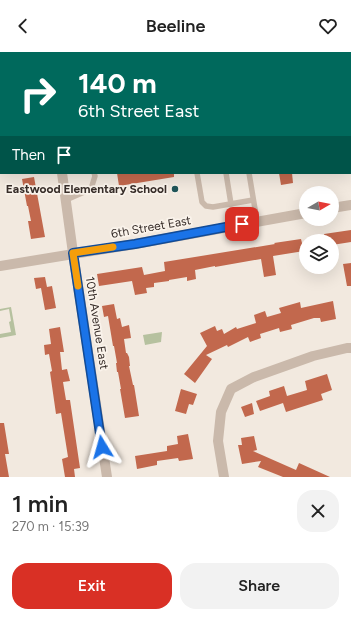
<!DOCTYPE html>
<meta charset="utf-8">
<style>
body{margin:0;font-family:Figtree,sans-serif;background:#f2f2f2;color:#222;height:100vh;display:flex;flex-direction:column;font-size:15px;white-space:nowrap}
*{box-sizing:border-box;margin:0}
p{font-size:13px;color:#767676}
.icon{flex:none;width:22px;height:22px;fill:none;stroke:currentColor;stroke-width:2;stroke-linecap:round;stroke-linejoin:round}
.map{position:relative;height:425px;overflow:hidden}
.sheet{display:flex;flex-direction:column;background:#fff;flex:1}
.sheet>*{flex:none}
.guide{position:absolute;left:0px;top:0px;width:351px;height:122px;box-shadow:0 4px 16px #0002;background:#00695c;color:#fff;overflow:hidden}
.needle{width:26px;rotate:80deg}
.tools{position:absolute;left:299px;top:134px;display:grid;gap:8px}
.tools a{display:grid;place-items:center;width:40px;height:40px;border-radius:50%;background:#fff;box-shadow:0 4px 16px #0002;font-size:20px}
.pin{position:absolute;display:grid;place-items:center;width:34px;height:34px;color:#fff;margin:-17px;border-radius:8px;box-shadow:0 2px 6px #0006}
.me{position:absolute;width:44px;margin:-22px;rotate:352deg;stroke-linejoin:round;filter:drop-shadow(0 0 3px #0008)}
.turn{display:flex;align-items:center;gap:14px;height:84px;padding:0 12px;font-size:18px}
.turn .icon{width:52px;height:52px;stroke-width:2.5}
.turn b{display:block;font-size:28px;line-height:34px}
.then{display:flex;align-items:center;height:38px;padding:0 12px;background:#0003;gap:8px;font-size:15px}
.round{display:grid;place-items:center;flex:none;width:42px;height:42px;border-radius:16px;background:#f2f2f2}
.overview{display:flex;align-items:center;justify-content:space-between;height:68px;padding:0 12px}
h1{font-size:24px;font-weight:600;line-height:30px}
.primary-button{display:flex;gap:8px;margin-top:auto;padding:8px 12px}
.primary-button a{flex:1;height:46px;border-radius:16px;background:#d93025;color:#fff;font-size:16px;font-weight:600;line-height:46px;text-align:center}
.primary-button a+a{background:#f2f2f2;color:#222}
header{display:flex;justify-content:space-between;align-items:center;height:52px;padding:0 12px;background:#fff;font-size:18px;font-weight:600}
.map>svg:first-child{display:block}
.green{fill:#b6c19f}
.building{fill:#c2684d}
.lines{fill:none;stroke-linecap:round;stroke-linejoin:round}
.path{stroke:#b6a395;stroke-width:1.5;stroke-dasharray:2 2;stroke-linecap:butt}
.lane{stroke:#cab9ab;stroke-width:5.5}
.street{stroke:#cab9ab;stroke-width:10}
.route-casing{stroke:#114b97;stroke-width:10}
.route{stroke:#1a73e8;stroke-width:7}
.slow{stroke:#f59e0b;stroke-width:7}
.poi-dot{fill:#205559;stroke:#faf3eb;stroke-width:1.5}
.labels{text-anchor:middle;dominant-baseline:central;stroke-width:3.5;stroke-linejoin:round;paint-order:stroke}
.poi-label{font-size:12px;font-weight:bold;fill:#382e2a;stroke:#faf3eb;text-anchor:end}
.street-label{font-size:12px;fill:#382e2a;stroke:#faf3eb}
</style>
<header><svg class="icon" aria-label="back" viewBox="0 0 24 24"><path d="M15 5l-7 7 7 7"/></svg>Beeline<svg class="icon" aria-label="heart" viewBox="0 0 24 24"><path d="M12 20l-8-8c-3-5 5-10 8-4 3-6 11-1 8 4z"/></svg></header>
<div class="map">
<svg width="351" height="425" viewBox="0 0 351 425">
<rect width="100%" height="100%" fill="#f2e9df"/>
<!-- green -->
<g class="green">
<polygon points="11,255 16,283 0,286 0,282 11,280 9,270 11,269 9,257 0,259 0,257"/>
<polygon points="162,280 161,290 145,293 143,283"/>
</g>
<!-- building -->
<g class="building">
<polygon points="117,121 174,121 174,125 119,134"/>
<polygon points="279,121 292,121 293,131 281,133"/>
<polygon points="34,125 45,185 31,187 28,169 31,169 28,154 27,154 22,127"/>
<polygon points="351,178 351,190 332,193 332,189 326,189 324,182"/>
<polygon points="301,187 304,199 273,204 276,223 264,225 261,207 215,215 215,214 195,218 196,227 187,229 187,225 169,228 169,229 154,231 154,235 146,236 147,241 135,243 132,229 99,234 97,222 142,215 144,223 165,219 164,210 275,192 274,191"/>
<polygon points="351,211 351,234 347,234 343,212"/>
<polygon points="45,225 47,235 52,234 56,256 45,258 41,236 36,237 34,226"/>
<polygon points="333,249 336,267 321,270 320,266 314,266 291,273 292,277 280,280 279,276 260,282 261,286 250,290 248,285 228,295 227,293 206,303 212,307 195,331 184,322 207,294 200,281 215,274 217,279 222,277 224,282 236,275 237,277 256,271 254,263 265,259 267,265 281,261 279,256 300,250 301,256"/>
<polygon points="114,252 117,267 120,266 122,275 129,273 131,286 124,287 126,301 127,301 129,305 130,314 129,314 133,333 134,333 139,364 125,366 120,337 121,337 118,320 117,320 116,311 117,311 114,294 113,294 108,264 104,265 102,254"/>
<polygon points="60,275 64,300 60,300 62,318 67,317 70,329 63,330 66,348 70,348 80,416 74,417 75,425 65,425 62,407 68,405 61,361 56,362 50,320 52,319 49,302 45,303 44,293 51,292 49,277"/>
<polygon points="327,322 332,338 321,342 323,348 286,360 283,351 260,359 256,349 270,344 269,339 284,334 287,344 307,338 305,329"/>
<polygon points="181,337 197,342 193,353 189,352 186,362 175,359"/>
<polygon points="252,351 254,362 245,365 241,355"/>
<polygon points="0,371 4,371 9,402 5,402 9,425 0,425"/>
<polygon points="188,382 193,407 179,409 178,406 157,409 157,413 137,417 135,404 167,399 167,394 178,392 177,384"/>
<polygon points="254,384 257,398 253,399 296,418 299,411 330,425 283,425 258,415 261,409 242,412 238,393 242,393 241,386"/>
</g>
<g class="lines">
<!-- path -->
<polyline class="path" points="213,1 214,0"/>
<!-- lane -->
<g class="lane">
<polyline points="197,121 202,150 206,154 213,155 253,148"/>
<polyline points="226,121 231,152"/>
<polyline points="249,121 257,169"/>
<polyline points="66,148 91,137 95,124 94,121"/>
</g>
<!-- street -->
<g class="street">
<polyline points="43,0 43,1"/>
<polyline points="62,121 73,201 107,425"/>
<polyline points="332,156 351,153"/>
<polyline points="0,214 135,192 306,161"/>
<polyline points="224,425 218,389 221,360 231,337 254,325 313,304 347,296 351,296"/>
</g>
</g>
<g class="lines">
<defs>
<polyline id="route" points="102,395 73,201 135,192 242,172"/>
</defs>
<!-- route casing -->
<use href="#route" class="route-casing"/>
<!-- route -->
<use href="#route" class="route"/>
<!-- slow -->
<polyline class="slow" points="78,234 73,201 113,195"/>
</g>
<!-- markers -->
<circle class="poi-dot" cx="175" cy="137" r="4"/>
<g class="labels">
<!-- poi labels -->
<g class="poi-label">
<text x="167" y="137">Eastwood Elementary School</text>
</g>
<!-- street labels -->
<g class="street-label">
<text transform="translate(151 175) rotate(-10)">6th Street East</text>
<text transform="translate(97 271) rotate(81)">10th Avenue East</text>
</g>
</g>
</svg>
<div class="tools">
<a><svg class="needle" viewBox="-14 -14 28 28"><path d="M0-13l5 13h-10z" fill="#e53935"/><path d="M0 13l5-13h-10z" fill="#767676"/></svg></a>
<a><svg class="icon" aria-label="layers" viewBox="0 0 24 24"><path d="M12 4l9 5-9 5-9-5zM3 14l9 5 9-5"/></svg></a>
</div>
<div class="pin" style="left:242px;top:172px;background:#d93025"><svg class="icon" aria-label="arrive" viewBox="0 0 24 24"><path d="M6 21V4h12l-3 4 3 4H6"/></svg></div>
<svg class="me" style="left:102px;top:395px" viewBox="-20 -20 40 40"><path d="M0-17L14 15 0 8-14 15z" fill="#1a73e8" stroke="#fff" stroke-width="4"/></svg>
<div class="guide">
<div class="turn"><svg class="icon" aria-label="right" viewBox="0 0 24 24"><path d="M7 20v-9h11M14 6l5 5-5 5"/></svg><div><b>140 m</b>6th Street East</div></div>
<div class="then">Then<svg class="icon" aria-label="arrive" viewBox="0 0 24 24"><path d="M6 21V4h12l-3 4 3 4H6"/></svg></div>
</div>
</div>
<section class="sheet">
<div class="overview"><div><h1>1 min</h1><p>270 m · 15:39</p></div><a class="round"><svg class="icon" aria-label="close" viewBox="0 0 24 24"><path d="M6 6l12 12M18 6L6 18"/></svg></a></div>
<div class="primary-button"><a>Exit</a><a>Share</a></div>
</section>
